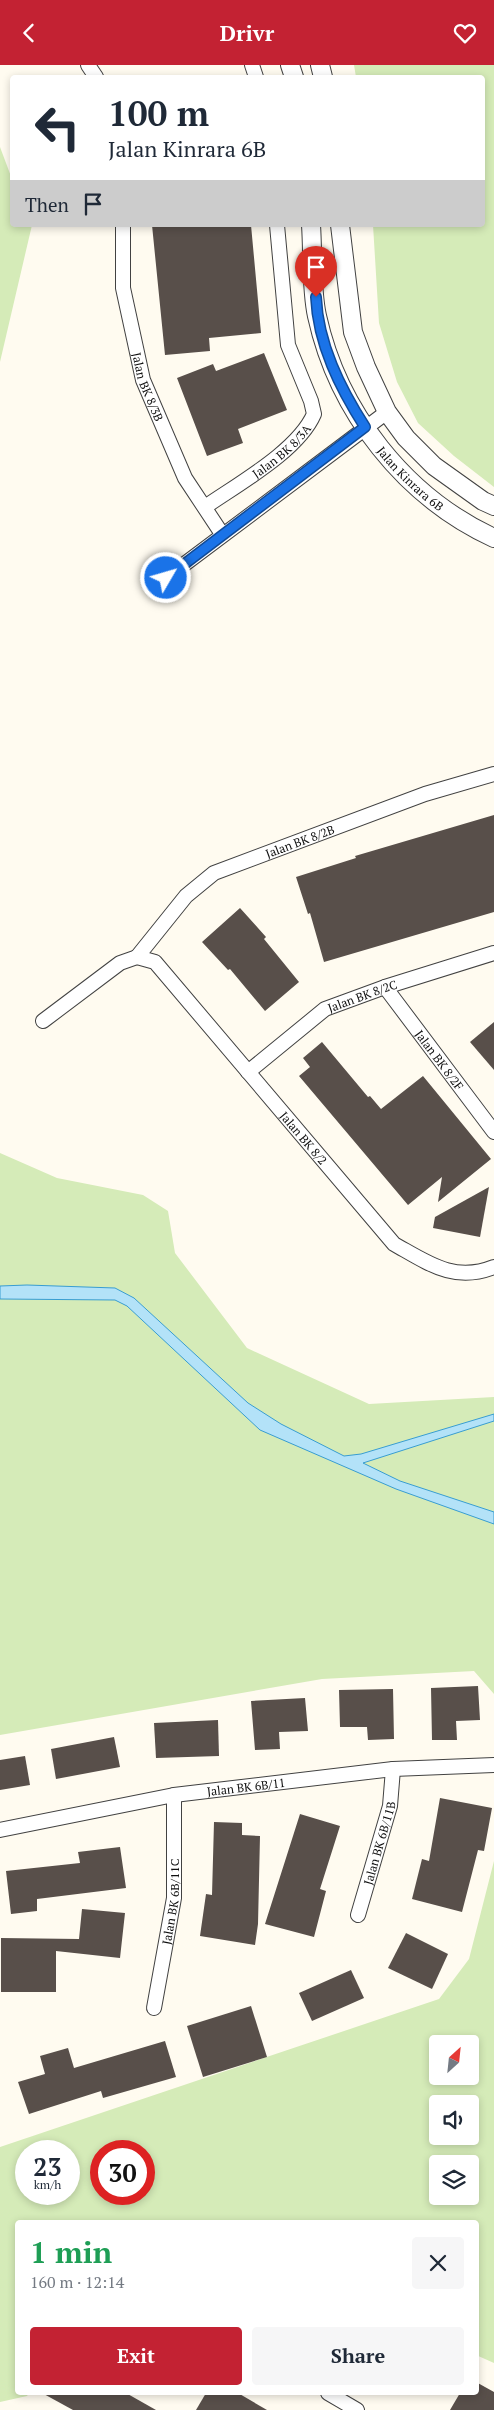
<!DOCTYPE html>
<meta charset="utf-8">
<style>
body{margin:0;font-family:"PT Serif",serif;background:#f6f6f7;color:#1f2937;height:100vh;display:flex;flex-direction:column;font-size:19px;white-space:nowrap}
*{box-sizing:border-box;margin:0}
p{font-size:16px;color:#747a83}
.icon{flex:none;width:28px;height:28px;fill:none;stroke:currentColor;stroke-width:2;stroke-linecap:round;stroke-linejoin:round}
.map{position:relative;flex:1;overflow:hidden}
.drawer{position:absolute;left:15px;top:2155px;width:464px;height:175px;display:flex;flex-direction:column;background:#fff;border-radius:5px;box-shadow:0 2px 8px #0003}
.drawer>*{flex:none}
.banner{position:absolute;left:10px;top:10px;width:475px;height:152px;border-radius:5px;box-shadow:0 2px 8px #0003;background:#fff;color:#1f2937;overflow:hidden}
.needle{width:32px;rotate:27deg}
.fabs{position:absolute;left:429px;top:1970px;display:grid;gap:10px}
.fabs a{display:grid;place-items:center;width:50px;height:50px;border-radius:5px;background:#fff;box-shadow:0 2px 8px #0003;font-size:25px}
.speed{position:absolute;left:15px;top:2075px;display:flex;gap:10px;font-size:25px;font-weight:700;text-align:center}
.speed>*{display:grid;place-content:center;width:65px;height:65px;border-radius:50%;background:#fff;box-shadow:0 2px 8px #0003;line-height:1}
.speed small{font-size:12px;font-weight:400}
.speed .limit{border:8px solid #d22;background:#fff;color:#111}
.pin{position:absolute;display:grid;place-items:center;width:42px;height:42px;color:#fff;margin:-51px -21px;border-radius:50% 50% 50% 0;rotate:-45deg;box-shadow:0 0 5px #0007}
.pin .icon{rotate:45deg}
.me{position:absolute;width:55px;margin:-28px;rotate:52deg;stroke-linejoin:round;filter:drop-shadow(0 0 4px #0008)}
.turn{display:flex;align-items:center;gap:18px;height:105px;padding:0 15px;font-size:22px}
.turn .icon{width:65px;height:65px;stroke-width:2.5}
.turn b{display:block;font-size:35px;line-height:42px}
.then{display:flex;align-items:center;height:48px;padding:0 15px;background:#0003;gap:10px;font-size:19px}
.round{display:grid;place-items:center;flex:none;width:52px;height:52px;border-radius:5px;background:#f6f6f7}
.headline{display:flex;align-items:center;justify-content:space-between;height:85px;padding:0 15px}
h1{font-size:30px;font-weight:700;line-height:38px;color:#1e9e55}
.primary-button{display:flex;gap:10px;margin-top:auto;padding:10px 15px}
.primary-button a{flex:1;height:58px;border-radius:5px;background:#c32233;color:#fff;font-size:20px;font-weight:700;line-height:58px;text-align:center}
.primary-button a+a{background:#f6f6f7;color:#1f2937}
header{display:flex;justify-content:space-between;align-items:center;height:65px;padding:0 15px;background:#c32233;color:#fff;font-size:22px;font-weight:700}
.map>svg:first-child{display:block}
.green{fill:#d5ebb8;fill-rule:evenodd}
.water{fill:#b3e2f8;stroke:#389dd1}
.building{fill:#584f4a}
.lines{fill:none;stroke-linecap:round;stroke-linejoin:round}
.minor-casing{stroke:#424242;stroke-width:16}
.tertiary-casing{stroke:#424242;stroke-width:20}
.minor{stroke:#fff;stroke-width:14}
.tertiary{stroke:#fff;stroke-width:18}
.route-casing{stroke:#114b97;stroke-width:12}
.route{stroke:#1a73e8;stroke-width:9}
.labels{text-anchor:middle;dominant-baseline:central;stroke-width:5;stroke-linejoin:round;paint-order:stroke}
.street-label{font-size:12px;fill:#0f0f0f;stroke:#fff}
</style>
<header><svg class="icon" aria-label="back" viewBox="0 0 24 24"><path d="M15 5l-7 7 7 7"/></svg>Drivr<svg class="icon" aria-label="heart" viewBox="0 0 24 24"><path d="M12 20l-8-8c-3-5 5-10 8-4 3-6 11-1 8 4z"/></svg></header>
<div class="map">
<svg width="494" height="2345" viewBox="0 0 494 2345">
<rect width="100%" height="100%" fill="#fffbf0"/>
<!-- green -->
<g class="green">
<polygon points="354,0 494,0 494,422 454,391 418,358 397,317 379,258 373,160 482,160 482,12 356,12"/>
<polygon points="0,82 12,114 12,160 32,160 0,297"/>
<polygon points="0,1088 57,1113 143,1130 168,1146 175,1188 247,1283 369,1339 494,1332 494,1629 474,1606 322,1614 0,1670"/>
<path d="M 494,1796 L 494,2298 L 476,2290 L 476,2158 L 18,2158 L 18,2328 L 29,2328 L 27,2331 L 0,2337 L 0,2082 L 439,1934 L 469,1894 ZM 438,1979 L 470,1979 L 470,2011 L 438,2011 ZM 438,2039 L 470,2039 L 470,2071 L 438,2071 ZM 69,2086 L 69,2129 L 26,2129 L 26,2086 ZM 144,2086 L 144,2129 L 101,2129 L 101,2086 ZM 438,2099 L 470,2099 L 470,2131 L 438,2131 Z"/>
</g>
<!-- water -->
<polygon class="water" points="27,1220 115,1223 134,1233 248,1338 281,1359 344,1391 361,1389 494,1349 494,1356 363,1398 400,1416 494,1447 494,1459 396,1424 260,1365 127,1241 115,1235 0,1234 0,1221"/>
<!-- building -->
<g class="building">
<polygon points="152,160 251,160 261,268 209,273 210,286 165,290"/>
<polygon points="264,288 287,345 238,364 243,378 207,391 177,313 213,299 216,306"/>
<polygon points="494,750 494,847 324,897 310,848 308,849 296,812 356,793 355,791"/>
<polygon points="240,843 266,872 264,874 299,917 265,946 230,904 228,905 202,877"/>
<polygon points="494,957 494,1005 470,977"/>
<polygon points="322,977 368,1032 370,1031 381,1044 423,1011 491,1094 438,1137 442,1112 408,1140 299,1011 310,1002 303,993"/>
<polygon points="489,1122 480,1172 433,1163 435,1152"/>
<polygon points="478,1621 480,1655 456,1656 457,1675 432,1675 431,1623"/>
<polygon points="393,1624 394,1674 368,1675 367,1662 340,1662 339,1625"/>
<polygon points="305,1633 308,1666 279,1667 280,1684 255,1685 251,1636"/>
<polygon points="218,1655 219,1691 156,1693 154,1658"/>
<polygon points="114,1672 120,1702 56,1714 51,1684"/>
<polygon points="25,1691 30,1720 0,1725 0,1695"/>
<polygon points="440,1733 492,1743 484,1786 478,1785 462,1847 412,1834 422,1794 429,1796"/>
<polygon points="300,1749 340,1761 320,1824 326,1826 314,1872 265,1859"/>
<polygon points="214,1757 242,1758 242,1770 260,1771 258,1859 255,1880 200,1871 206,1829 212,1830"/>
<polygon points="120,1782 126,1823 37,1834 37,1846 11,1849 6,1806 80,1798 78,1787"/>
<polygon points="82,1844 125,1848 120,1893 56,1886 56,1927 1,1927 1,1873 79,1874"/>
<polygon points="406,1868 448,1889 432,1924 388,1903"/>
<polygon points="351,1905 364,1933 312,1956 299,1928"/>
<polygon points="251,1941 267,1992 203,2012 187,1961"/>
<polygon points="165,1976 176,2012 103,2033 101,2026 29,2049 18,2017 45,2009 40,1991 68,1983 74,2003"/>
<polygon points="476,2317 494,2327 494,2345 450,2345 460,2328 476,2328"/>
<polygon points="42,2328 126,2328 156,2345 73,2345"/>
<polygon points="206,2328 238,2328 267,2345 196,2345"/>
</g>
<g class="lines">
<defs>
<g id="minor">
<polyline points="88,0 96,12"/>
<polyline points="252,0 256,12"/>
<path id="s1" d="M 123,160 L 123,223 L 143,315 L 185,413 L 222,469"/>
<path id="s2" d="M 205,442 C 238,419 298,386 314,349 L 311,336 L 288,280 L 277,160"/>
<polyline points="166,513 387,347"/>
<path id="s3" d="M 137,892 L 155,897 L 394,1179 C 428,1198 454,1218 494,1202"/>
<path id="s4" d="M 137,892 L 186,831 L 214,808 L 425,729 L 494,709"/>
<path id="s5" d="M 385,922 L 494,1067"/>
<polyline points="43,956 120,898 137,892"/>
<path id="s6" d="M 248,1007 L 325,944 L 385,922 L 494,888"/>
<path id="s7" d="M 0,1765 L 174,1730 L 393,1704 L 494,1700"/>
<path id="s8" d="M 358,1850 L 390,1741 L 393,1704"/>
<path id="s9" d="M 154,1943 L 174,1833 L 174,1730"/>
<polyline points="328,2328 357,2345"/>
</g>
<g id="tertiary">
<polyline points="290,0 294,12"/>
<polyline points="320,0 323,12"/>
<path id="s10" d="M 311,160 C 313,189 311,224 317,251 C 338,347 405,432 494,473"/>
<polyline points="340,160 353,267 366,302 387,347 406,373 434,401 483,436 494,441"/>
</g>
</defs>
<!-- minor casing -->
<use href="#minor" class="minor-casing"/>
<!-- tertiary casing -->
<use href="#tertiary" class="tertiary-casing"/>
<!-- minor -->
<use href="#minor" class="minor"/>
<!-- tertiary -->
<use href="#tertiary" class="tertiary"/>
</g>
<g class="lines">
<defs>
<path id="route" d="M 166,513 L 365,362 C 340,323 318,279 316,232"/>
</defs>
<!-- route casing -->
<use href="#route" class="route-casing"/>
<!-- route -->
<use href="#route" class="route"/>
</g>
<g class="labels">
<!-- street labels -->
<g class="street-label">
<text stroke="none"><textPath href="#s1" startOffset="165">Jalan BK 8/3B</textPath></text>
<text stroke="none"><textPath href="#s2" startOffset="95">Jalan BK 8/3A</textPath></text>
<text stroke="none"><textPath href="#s10" startOffset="282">Jalan Kinrara 6B</textPath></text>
<text stroke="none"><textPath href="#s4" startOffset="206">Jalan BK 8/2B</textPath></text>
<text stroke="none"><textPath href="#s6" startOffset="139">Jalan BK 8/2C</textPath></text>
<text stroke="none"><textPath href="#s5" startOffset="91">Jalan BK 8/2F</textPath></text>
<text stroke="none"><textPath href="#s3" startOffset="249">Jalan BK 8/2</textPath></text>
<text stroke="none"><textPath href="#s7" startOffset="250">Jalan BK 6B/11</textPath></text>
<text stroke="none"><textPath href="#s8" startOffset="75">Jalan BK 6B/11B</textPath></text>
<text stroke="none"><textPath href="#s9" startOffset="108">Jalan BK 6B/11C</textPath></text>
</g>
</g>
</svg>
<div class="fabs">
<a><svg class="needle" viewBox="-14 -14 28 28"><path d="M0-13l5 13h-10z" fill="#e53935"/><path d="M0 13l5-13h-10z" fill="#747a83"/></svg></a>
<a><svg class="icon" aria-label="sound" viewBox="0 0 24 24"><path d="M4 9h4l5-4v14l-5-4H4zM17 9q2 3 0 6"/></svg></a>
<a><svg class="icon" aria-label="layers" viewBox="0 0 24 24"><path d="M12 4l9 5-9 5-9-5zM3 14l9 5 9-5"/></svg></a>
</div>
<div class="speed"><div>23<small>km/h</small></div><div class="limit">30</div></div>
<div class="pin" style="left:316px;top:232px;background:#d93025"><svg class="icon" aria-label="arrive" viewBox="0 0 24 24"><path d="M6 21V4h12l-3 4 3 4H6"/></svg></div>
<svg class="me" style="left:166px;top:513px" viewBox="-20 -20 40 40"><circle r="17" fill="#1a73e8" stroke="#fff" stroke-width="3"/><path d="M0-11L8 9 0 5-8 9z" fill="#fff"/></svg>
<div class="banner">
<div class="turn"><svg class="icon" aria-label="left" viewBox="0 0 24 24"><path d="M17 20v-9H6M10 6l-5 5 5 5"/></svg><div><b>100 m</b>Jalan Kinrara 6B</div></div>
<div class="then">Then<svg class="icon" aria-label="arrive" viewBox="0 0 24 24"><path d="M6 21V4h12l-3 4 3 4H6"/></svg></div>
</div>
<section class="drawer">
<div class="headline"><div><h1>1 min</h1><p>160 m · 12:14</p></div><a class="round"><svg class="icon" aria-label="close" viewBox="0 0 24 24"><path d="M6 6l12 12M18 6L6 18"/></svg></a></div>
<div class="primary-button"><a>Exit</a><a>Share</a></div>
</section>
</div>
